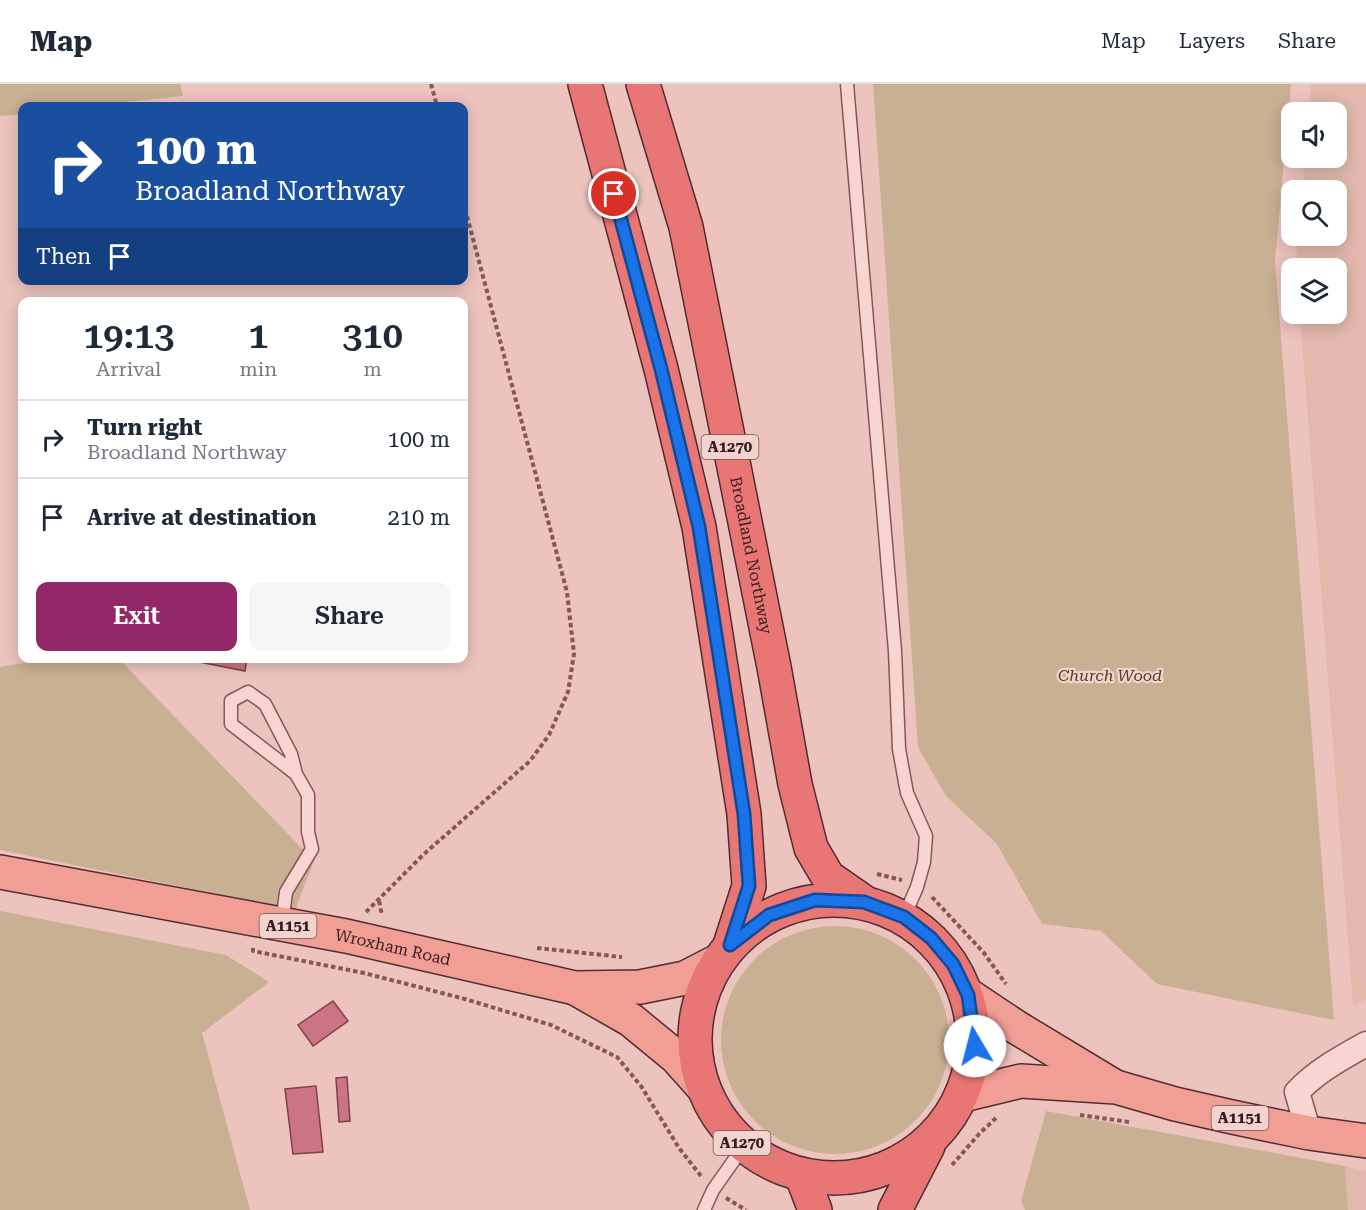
<!DOCTYPE html>
<style>
body{margin:0;font-family:"Roboto Serif",serif;background:#f6f6f7;color:#1f2937;height:100vh;display:flex;flex-direction:column;font-size:22px;white-space:nowrap}
*{box-sizing:border-box;margin:0}
p{font-size:20px;color:#747a83}
.icon{flex:none;width:33px;height:33px;fill:none;stroke:currentColor;stroke-width:2;stroke-linecap:round;stroke-linejoin:round}
.map{position:relative;flex:1;overflow:hidden}
.details{position:absolute;left:18px;top:213px;width:450px;height:366px;display:flex;flex-direction:column;background:#fff;border-radius:12px;box-shadow:0 3px 15px #0003}
.details>*{flex:none}
.hud{position:absolute;left:18px;top:18px;width:450px;height:183px;border-radius:12px;box-shadow:0 3px 15px #0003;background:#1a4fa0;color:#fff;overflow:hidden}
.tools{position:absolute;left:1281px;top:18px;display:grid;gap:12px}
.tools a{display:grid;place-items:center;width:66px;height:66px;border-radius:12px;background:#fff;box-shadow:0 3px 15px #0003;font-size:30px}
.pin{position:absolute;display:grid;place-items:center;width:51px;height:51px;color:#fff;margin:-26px;border:3px solid #fff;border-radius:50%;box-shadow:0 2px 6px #0007}
.me{position:absolute;width:66px;margin:-33px;rotate:352deg;stroke-linejoin:round;filter:drop-shadow(0 0 4px #0008)}
.turn{display:flex;align-items:center;gap:21px;height:126px;padding:0 18px;font-size:27px}
.turn .icon{width:78px;height:78px;stroke-width:2.5}
.turn b{display:block;font-size:42px;line-height:51px}
.then{display:flex;align-items:center;height:57px;padding:0 18px;background:#0003;gap:12px;font-size:22px}
.eta{display:flex;justify-content:space-evenly;align-items:center;height:102px;text-align:center}
.eta b{font-size:36px;font-weight:600;line-height:42px}
.action{display:flex;gap:12px;margin-top:auto;padding:12px 18px}
.action a{flex:1;height:69px;border-radius:12px;background:#932868;color:#fff;font-size:24px;font-weight:600;line-height:69px;text-align:center}
.action a+a{background:#f6f6f7;color:#1f2937}
ul{padding:0;list-style:none}
li{display:flex;align-items:center;gap:18px;height:78px;padding:0 18px;border-top:2px solid #e0e1e3}
li div{flex:1}
li b{display:block;font-size:22px}
li em{font-style:normal}
header{display:flex;align-items:center;gap:36px;box-sizing:border-box;height:84px;padding:0 30px;background:#fff;border-bottom:2px solid #e0e1e3}
header strong{font-size:28px}
nav{display:flex;gap:33px;margin-inline-start:auto;font-size:21px}
.map>svg:first-child{display:block}
.farmland{fill:#e2b9ac}
.green{fill:#cab093}
.building{fill:#cb7484;stroke:#833e4b;stroke-width:1.5}
.lines{fill:none;stroke-linecap:round;stroke-linejoin:round}
.service-casing{stroke:#85575a;stroke-width:15}
.minor-casing{stroke:#85575a;stroke-width:27}
.primary-casing{stroke:#522c31;stroke-width:36}
.trunk-casing{stroke:#522c31;stroke-width:36}
.path{stroke:#85575a;stroke-width:4;stroke-dasharray:4.5 3;stroke-linecap:butt}
.service{stroke:#f8d5d1;stroke-width:12}
.minor{stroke:#f8d5d1;stroke-width:24}
.primary{stroke:#f19e95;stroke-width:33}
.trunk{stroke:#e77674;stroke-width:33}
.route-casing{stroke:#114b97;stroke-width:15}
.route{stroke:#1a73e8;stroke-width:10}
.labels{text-anchor:middle;dominant-baseline:central;stroke-width:4.5;stroke-linejoin:round;paint-order:stroke}
.shield{fill:#f4d2ce;stroke:#6e5353;stroke-width:1.5}
.shield-label{font-size:15px;font-weight:bold;fill:#341c1e}
.street-label{font-size:16px;fill:#341c1e;stroke:#f4d2ce}
.park-label{font-size:16px;font-style:italic;fill:#504123;stroke:#f4d2ce}
</style>
<header>
<strong>Map</strong>
<nav><a>Map</a><a>Layers</a><a>Share</a></nav>
</header>
<div class="map">
<svg width="1366" height="1126" viewBox="0 0 1366 1126">
<rect width="100%" height="100%" fill="#edc3be"/>
<!-- farmland -->
<g class="farmland">
<polygon points="1311,0 1366,0 1366,915 1353,922 1300,230 1336,230 1336,184 1297,184 1296,173 1298,152 1336,152 1336,106 1302,106 1305,74 1336,74 1336,28 1309,28"/>
<polygon points="1345,1082 1366,1087 1366,1126 1348,1126"/>
</g>
<!-- green -->
<g class="green">
<polygon points="0,0 180,0 183,12 88,22 22,22 22,30 0,32"/>
<polygon points="873,0 1291,0 1275,177 1334,936 1157,900 1101,847 1042,840 997,760 946,712 918,663"/>
<polygon points="118,574 314,777 295,826 0,766 0,583 48,575"/>
<polygon points="0,827 226,871 269,898 202,949 250,1126 0,1126"/>
<circle cx="835" cy="956" r="114"/>
<polygon points="1046,1027 1345,1082 1348,1126 1025,1126 1021,1117"/>
</g>
<!-- building -->
<g class="building">
<polygon points="179,574 247,574 245,587"/>
<polygon points="333,917 348,937 313,962 298,941"/>
<polygon points="347,993 350,1037 339,1038 336,994"/>
<polygon points="316,1002 323,1068 293,1070 285,1005"/>
</g>
<g class="lines">
<defs>
<g id="service">
<polyline points="847,0 895,567 899,665 907,709 926,752 924,778 917,803 904,833"/>
<polyline points="282,840 286,808 312,765 308,748 308,711 296,690 291,670 265,620 248,608 231,617 231,640 296,690"/>
<polyline points="704,1126 713,1106 744,1062"/>
</g>
<path id="minor" d="M 1309,1049 L 1297,1008 C 1317,987 1341,974 1366,960"/>
<g id="primary">
<path id="s1" d="M 0,788 L 346,852 L 575,904 L 640,903 L 685,894 L 718,877"/>
<polyline points="575,904 631,936 676,973 702,1002"/>
<polyline points="968,911 1016,943 1112,1001"/>
<polyline points="963,1011 1021,997 1116,1003 1175,1020 1232,1033 1309,1049 1366,1057"/>
</g>
<g id="trunk">
<polyline points="585,0 661,285 699,443 744,730 749,802 730,861"/>
<path id="s2" d="M 643,0 L 686,143 L 774,583 L 795,700 L 811,764 L 828,793 L 864,818"/>
<circle cx="834" cy="955" r="139"/>
<polyline points="802,1092 815,1126"/>
<polyline points="895,1126 928,1062"/>
</g>
</defs>
<!-- service casing -->
<use href="#service" class="service-casing"/>
<!-- minor casing -->
<use href="#minor" class="minor-casing"/>
<!-- primary casing -->
<use href="#primary" class="primary-casing"/>
<!-- trunk casing -->
<use href="#trunk" class="trunk-casing"/>
<!-- path -->
<g class="path">
<polyline points="431,0 437,22"/>
<polyline points="877,790 902,796"/>
<polyline points="932,813 984,869 1006,900"/>
<polyline points="379,817 382,831"/>
<polyline points="366,828 424,770 530,677 549,651 568,608 574,570 567,508 464,121"/>
<polyline points="253,864 253,867 364,889 465,915 551,941 617,973 641,1002 679,1064 701,1092"/>
<polyline points="537,864 622,873"/>
<polyline points="1080,1031 1129,1038"/>
<polyline points="952,1081 980,1049 996,1034"/>
<polyline points="726,1114 746,1126"/>
</g>
<!-- service -->
<use href="#service" class="service"/>
<!-- minor -->
<use href="#minor" class="minor"/>
<!-- primary -->
<use href="#primary" class="primary"/>
<!-- trunk -->
<use href="#trunk" class="trunk"/>
</g>
<g class="lines">
<defs>
<polyline id="route" points="614,110 661,285 699,443 744,730 749,802 730,861 769,831 815,816 864,818 904,833 931,854 953,880 968,911 975,962"/>
</defs>
<!-- route casing -->
<use href="#route" class="route-casing"/>
<!-- route -->
<use href="#route" class="route"/>
</g>
<g class="labels">
<!-- shield labels -->
<g class="shield">
<rect x="701.5" y="351" width="57" height="24" rx="4.5"/>
<rect x="259.5" y="830" width="57" height="24" rx="4.5"/>
<rect x="1211.5" y="1022" width="57" height="24" rx="4.5"/>
<rect x="713.5" y="1047" width="57" height="24" rx="4.5"/>
</g>
<g class="shield-label">
<text x="730" y="363">A1270</text>
<text x="288" y="842">A1151</text>
<text x="1240" y="1034">A1151</text>
<text x="742" y="1059">A1270</text>
</g>
<!-- street labels -->
<g class="street-label">
<text stroke="none"><textPath href="#s2" startOffset="484">Broadland Northway</textPath></text>
<text stroke="none"><textPath href="#s1" startOffset="400">Wroxham Road</textPath></text>
</g>
<!-- park labels -->
<g class="park-label">
<text x="1110" y="591">Church Wood</text>
</g>
</g>
</svg>
<div class="tools">
<a><svg class="icon" aria-label="sound" viewBox="0 0 24 24"><path d="M4 9h4l5-4v14l-5-4H4zM17 9q2 3 0 6"/></svg></a>
<a><svg class="icon" aria-label="search" viewBox="0 0 24 24"><circle cx="10" cy="10" r="6"/><path d="M15 15l6 6"/></svg></a>
<a><svg class="icon" aria-label="layers" viewBox="0 0 24 24"><path d="M12 4l9 5-9 5-9-5zM3 14l9 5 9-5"/></svg></a>
</div>
<div class="pin" style="left:614px;top:110px;background:#d93025"><svg class="icon" aria-label="arrive" viewBox="0 0 24 24"><path d="M6 21V4h12l-3 4 3 4H6"/></svg></div>
<svg class="me" style="left:975px;top:962px" viewBox="-20 -20 40 40"><circle r="19" fill="#fff"/><path d="M0-13L10 11 0 6-10 11z" fill="#1a73e8"/></svg>
<div class="hud">
<div class="turn"><svg class="icon" aria-label="right" viewBox="0 0 24 24"><path d="M7 20v-9h11M14 6l5 5-5 5"/></svg><div><b>100 m</b>Broadland Northway</div></div>
<div class="then">Then<svg class="icon" aria-label="arrive" viewBox="0 0 24 24"><path d="M6 21V4h12l-3 4 3 4H6"/></svg></div>
</div>
<section class="details">
<div class="eta">
<div><b>19:13</b><p>Arrival</p></div>
<div><b>1</b><p>min</p></div>
<div><b>310</b><p>m</p></div>
</div>
<ul>
<li><svg class="icon" aria-label="right" viewBox="0 0 24 24"><path d="M7 20v-9h11M14 6l5 5-5 5"/></svg><div><b>Turn right</b><p>Broadland Northway</p></div><em>100 m</em></li>
<li><svg class="icon" aria-label="arrive" viewBox="0 0 24 24"><path d="M6 21V4h12l-3 4 3 4H6"/></svg><div><b>Arrive at destination</b></div><em>210 m</em></li>
</ul>
<div class="action"><a>Exit</a><a>Share</a></div>
</section>
</div>
